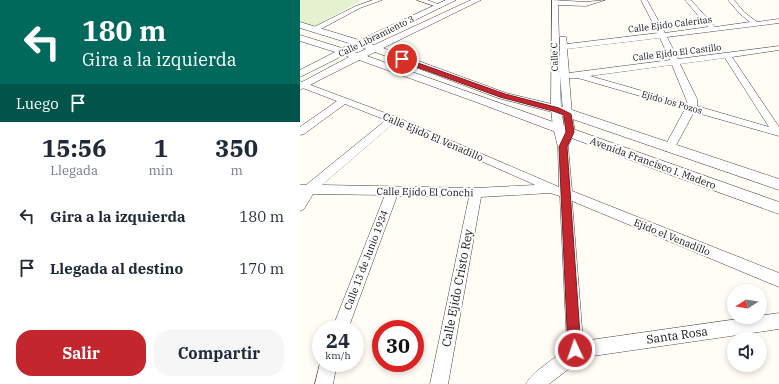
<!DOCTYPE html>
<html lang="es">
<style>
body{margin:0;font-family:"IBM Plex Serif",serif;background:#f6f6f7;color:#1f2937;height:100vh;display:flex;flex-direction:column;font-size:15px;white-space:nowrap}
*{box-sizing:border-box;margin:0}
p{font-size:13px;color:#747a83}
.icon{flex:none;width:22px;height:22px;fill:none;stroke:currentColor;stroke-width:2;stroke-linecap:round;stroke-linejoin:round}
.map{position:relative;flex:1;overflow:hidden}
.panel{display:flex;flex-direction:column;background:#fff;width:300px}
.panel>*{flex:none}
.guide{background:#00695c;color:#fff;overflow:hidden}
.needle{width:26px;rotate:258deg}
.fabs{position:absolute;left:427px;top:284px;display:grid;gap:8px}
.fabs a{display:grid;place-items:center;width:40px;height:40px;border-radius:50%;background:#fff;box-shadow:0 2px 6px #0003;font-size:20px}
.speed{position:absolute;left:12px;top:320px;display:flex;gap:8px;font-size:20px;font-weight:700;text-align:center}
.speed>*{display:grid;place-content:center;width:52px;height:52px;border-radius:50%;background:#fff;box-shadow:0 2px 6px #0003;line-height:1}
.speed small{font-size:10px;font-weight:400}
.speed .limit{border:6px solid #d22;background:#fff;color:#111}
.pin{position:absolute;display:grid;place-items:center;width:34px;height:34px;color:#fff;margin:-17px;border:2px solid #fff;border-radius:50%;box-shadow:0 1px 4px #0007}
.me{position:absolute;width:44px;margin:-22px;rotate:357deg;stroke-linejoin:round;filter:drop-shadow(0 0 3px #0008)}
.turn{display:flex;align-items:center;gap:14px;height:84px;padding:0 16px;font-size:18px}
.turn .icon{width:52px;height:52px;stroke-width:2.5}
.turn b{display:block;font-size:28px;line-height:34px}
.then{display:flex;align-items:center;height:38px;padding:0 16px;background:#0003;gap:8px;font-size:15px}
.eta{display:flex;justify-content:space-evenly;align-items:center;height:68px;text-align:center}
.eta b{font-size:24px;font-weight:700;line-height:28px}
.primary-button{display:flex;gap:8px;margin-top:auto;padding:8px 16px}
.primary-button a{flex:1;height:46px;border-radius:16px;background:#c4262e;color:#fff;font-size:16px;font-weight:700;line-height:46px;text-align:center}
.primary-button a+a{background:#f6f6f7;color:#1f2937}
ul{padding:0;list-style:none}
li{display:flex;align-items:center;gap:12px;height:52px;padding:0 16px}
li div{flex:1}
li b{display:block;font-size:15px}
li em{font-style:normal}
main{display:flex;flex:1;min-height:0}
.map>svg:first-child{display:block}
.pitch{fill:#e6f2cf}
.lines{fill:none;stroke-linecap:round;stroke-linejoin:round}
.minor-casing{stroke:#444;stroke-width:1}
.tertiary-casing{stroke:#444;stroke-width:1}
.minor{fill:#fff;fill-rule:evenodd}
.tertiary{fill:#fff;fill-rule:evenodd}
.route{fill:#c4262e;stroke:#7f191e}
.labels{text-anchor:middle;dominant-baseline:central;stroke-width:4;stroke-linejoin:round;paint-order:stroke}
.far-street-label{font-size:9px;fill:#111;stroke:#fff}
.street-label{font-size:10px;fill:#111;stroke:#fff}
.near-street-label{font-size:12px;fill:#111;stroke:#fff}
</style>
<main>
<section class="panel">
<div class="guide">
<div class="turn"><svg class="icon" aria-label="left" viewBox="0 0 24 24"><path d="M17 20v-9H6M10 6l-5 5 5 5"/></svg><div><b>180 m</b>Gira a la izquierda</div></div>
<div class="then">Luego<svg class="icon" aria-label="arrive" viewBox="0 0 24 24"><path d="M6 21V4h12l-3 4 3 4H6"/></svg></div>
</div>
<div class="eta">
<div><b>15:56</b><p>Llegada</p></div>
<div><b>1</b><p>min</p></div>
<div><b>350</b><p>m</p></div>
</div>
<ul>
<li><svg class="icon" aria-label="left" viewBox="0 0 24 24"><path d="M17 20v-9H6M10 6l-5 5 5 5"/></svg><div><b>Gira a la izquierda</b></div><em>180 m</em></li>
<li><svg class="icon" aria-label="arrive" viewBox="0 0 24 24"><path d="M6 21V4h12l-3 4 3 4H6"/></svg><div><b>Llegada al destino</b></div><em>170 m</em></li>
</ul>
<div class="primary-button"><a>Salir</a><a>Compartir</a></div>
</section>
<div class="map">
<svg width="479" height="384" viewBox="0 0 479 384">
<rect width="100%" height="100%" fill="#fffdf5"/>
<!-- pitch -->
<polygon class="pitch" points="0,0 62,0 13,27 0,23"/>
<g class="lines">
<defs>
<g id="minor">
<polygon points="73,0 82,0 60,8 17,31 11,31 10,29 56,6"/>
<polygon points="117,0 127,0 143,6 140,8"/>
<path d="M 252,0 L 286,2 L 305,0 L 286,6 L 258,5 L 260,76 L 260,37 L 266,37 L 267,44 L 358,33 L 341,0 L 347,0 L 365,33 L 408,27 L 385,0 L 391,0 L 415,27 L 450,22 L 440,14 L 428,0 L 434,0 L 444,12 L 457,22 L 479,19 L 479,23 L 367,37 L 378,59 L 479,46 L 479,50 L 432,57 L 479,127 L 479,136 L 394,112 L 373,151 L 365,151 L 364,148 L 385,109 L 278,78 L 269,78 L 272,114 L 275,132 L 268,146 L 272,191 L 479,273 L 479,287 L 272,201 L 283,341 L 479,313 L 479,329 L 279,358 L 270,368 L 249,384 L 226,384 C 232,371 256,359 267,347 L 260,196 L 250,193 L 181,197 L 148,384 L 130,384 L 169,197 L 97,196 L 48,329 L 32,329 L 85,195 L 13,194 L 4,209 L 0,211 L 0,185 L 6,185 L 86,120 L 45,104 L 4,134 L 0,135 L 0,127 L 37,101 L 0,87 L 0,81 L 96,117 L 259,187 L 258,147 L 253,127 L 251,109 ZM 360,38 L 370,60 L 269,73 L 267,49 ZM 425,58 L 469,127 L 397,106 L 397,99 L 380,64 ZM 372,65 L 388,104 L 290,76 ZM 260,76 L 265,133 L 261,109 ZM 94,123 L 231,183 L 235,185 L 176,188 L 22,185 Z"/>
<polygon points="21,359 21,363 37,363 33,384 15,384"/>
</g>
<path id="tertiary" d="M 146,0 L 156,0 L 68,43 L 74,45 L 171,0 L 181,0 L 83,48 L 206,93 L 260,106 L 479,179 L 479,190 L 252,112 L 198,98 L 75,52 L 67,56 L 479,202 L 479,214 L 354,169 L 176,102 L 59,60 L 0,90 L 0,83 L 49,57 L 44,55 L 0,77 L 0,70 L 35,52 L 0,41 L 0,35 L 42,48 L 52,44 L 0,28 L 0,22 L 59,40 ZM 61,47 L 66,49 L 57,53 L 52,51 Z"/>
</defs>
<!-- minor casing -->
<use href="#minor" class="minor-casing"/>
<!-- tertiary casing -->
<use href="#tertiary" class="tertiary-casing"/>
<!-- minor -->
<use href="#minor" class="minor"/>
<!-- tertiary -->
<use href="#tertiary" class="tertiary"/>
</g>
<!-- route -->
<polygon class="route" points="100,58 104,58 205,94 259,108 271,114 274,132 267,147 281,350 279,354 275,356 270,354 268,350 259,147 266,132 264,115 253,111 200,97 100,61"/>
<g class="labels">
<!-- far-street labels -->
<g class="far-street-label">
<text transform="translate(370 24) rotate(-7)">Calle Ejido Caleritas</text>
<text transform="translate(76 36) rotate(-26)">Calle Libramiento 3</text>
<text transform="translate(377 52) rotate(-7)">Calle Ejido El Castillo</text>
<text transform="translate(254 57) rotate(-92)">Calle C</text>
<text transform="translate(372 102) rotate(16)">Ejido los Pozos</text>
</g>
<!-- street labels -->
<g class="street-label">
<text transform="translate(133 137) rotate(23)">Calle Ejido El Venadillo</text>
<text transform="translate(353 163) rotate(20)">Avenida Francisco I. Madero</text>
<text transform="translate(125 192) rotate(1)">Calle Ejido El Conchi</text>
<text transform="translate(372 237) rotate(22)">Ejido el Venadillo</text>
<text transform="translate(66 260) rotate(-69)">Calle 13 de Junio 1934</text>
</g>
<!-- near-street labels -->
<g class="near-street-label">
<text transform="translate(157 288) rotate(-79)">Calle Ejido Cristo Rey</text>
<text transform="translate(377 335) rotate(-8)">Santa Rosa</text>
</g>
</g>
</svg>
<div class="fabs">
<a><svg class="needle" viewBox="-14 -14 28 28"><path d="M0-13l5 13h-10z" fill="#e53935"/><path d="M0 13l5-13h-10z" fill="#747a83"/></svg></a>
<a><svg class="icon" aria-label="sound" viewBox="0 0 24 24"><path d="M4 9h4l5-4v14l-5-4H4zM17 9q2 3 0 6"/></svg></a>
</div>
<div class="speed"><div>24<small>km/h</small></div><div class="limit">30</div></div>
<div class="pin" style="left:102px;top:59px;background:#d93025"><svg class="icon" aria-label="arrive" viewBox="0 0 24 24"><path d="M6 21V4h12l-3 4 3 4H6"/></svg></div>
<svg class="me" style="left:275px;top:350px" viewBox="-20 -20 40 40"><circle r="17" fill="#c4262e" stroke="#fff" stroke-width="3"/><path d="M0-11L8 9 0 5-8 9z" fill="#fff"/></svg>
</div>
</main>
